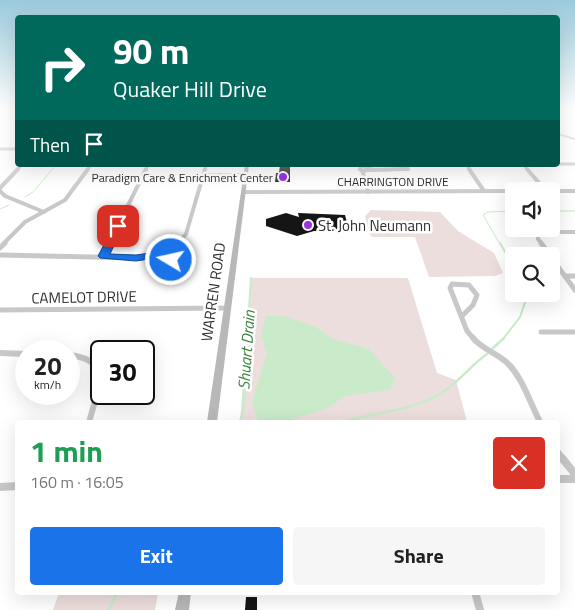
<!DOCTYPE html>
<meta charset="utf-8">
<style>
body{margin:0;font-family:"Titillium Web",sans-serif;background:#f6f6f6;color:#222;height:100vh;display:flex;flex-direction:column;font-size:19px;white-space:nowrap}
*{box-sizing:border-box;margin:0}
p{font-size:16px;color:#767676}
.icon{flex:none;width:28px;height:28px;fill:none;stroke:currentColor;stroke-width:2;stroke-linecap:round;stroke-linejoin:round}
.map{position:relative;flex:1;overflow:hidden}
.details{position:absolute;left:15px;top:420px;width:545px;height:175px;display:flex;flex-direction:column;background:#fff;border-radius:5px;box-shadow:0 5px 20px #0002}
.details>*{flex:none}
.guide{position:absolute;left:15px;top:15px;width:545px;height:152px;border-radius:5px;box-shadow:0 5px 20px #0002;background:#00695c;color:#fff;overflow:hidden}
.fabs{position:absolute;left:505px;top:182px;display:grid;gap:10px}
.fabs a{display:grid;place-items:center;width:55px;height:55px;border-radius:5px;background:#fff;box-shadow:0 5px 20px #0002;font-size:25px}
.speed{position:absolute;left:15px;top:340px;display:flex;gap:10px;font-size:25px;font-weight:700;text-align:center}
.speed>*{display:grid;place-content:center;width:65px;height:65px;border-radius:50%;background:#fff;box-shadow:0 5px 20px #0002;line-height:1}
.speed small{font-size:12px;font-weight:400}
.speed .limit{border:2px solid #111;border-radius:8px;background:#fff;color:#111}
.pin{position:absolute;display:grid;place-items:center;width:42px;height:42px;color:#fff;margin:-21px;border-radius:10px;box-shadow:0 2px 8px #0006}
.me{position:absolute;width:55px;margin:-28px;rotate:279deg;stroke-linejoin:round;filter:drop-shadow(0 0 4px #0008)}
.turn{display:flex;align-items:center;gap:18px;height:105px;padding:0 15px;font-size:22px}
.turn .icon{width:65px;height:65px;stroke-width:2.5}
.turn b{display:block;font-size:35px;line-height:42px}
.then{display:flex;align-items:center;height:48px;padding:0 15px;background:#0003;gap:10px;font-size:19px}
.round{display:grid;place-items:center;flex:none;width:52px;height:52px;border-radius:5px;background:#f6f6f6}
.overview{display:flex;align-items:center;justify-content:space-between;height:85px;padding:0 15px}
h1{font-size:30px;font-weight:700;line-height:38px;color:#1e9e55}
.primary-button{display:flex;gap:10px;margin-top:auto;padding:10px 15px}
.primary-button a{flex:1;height:58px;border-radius:5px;background:#1a73e8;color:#fff;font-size:20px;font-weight:700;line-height:58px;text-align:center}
.primary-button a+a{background:#f6f6f6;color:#222}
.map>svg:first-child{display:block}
.green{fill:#ecdedc}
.water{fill:#c9ebca}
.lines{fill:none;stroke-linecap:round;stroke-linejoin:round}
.stream-far3{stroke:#c9ebca;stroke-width:1}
.stream-far2{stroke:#c9ebca;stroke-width:2}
.stream-far1{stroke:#c9ebca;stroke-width:2.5}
.stream{stroke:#c9ebca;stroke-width:3}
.building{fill:#151515}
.minor-far4{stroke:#c8c8c8;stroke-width:3}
.minor-far3{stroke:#c8c8c8;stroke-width:4}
.minor-far2{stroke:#c8c8c8;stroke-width:5}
.minor-far1{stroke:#c8c8c8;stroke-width:6}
.minor{stroke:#c8c8c8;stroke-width:8}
.tertiary{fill:#c8c8c8;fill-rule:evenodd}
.secondary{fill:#b8b8b8;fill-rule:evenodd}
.route{fill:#1a73e8;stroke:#114b97}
.poi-dot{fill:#9a34e2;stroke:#fff;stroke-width:2}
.labels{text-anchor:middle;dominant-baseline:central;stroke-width:5;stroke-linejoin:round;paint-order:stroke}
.far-poi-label{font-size:12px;fill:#2e2e2e;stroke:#fff;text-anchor:end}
.far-street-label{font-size:12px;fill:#2e2e2e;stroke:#fff}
.poi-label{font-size:15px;fill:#2e2e2e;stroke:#fff;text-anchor:start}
.street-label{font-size:15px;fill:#2e2e2e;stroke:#fff}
.water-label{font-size:16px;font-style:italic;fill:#3a823d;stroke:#fff}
</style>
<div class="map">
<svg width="575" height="610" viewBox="0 0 575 610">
<rect width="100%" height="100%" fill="#fff"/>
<!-- green -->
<g class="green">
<polygon points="371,210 440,212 458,231 494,253 503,273 495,276 429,277 415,237 373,237 370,235 365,216"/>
<polygon points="251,278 408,278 437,373 456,380 467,422 240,422"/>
<polygon points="59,593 59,592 158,593 155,610 53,610"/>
</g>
<!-- water -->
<polygon class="water" points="266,316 283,316 314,326 333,339 369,349 395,378 390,390 344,396 330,407 284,422 258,422 252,402 267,353 261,335"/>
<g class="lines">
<!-- stream-far3 -->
<g class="stream-far3">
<polyline points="25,197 33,192 56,165"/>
<polyline points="0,209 9,205"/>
<polyline points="551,211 575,211"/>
<polyline points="500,244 483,215 488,212 514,211"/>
</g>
<!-- stream-far2 -->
<g class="stream-far2">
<polyline points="500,243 514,268"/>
<polyline points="247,339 251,278"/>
<polyline points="503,339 520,317 528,294"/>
</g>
<!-- stream-far1 -->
<g class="stream-far1">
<polyline points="493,348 504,338"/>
<polyline points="240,422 243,411 247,338"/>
<path d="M 343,422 C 375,412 414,411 443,392 C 459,382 471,365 487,354"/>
</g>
<!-- stream -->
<polyline class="stream" points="109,610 117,592"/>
</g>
<!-- building -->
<g class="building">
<polygon points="280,165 290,165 290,182 275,182 276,173 279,173"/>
<polygon points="286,213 299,217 298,213 345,215 348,226 346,226 346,232 314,231 297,236 266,226 266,219"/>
<polygon points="246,597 257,597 257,610 245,610"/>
</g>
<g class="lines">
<!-- minor-far4 -->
<g class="minor-far4">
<polyline points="0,149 18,149"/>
<polyline points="558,164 575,164"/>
<polyline points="467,165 470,170"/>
<polyline points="524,165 528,170"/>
<polyline points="17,170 21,165"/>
<polyline points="87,170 91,165"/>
<polyline points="146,170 148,165"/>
<polyline points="205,170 206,165"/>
<polyline points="361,170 360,168 364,166 371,167"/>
<polyline points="370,170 408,169"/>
</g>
<!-- minor-far3 -->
<g class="minor-far3">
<polyline points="360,169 363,172"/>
<polyline points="469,169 484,191"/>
<polyline points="527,169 546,191"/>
<polyline points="203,175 246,175"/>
<polyline points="0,188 18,169"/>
<polyline points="0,191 5,196 44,212"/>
<polyline points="517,191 575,191"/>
<polyline points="244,192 514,191"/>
<polyline points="368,192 363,173 365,170 408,169"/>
<polyline points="3,244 25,222 65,200 88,169"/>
<polyline points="109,244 146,169"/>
<polyline points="177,244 186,234 205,169"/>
<polyline points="542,244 538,239 538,234 542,232 575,232"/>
</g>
<!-- minor-far2 -->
<g class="minor-far2">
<polyline points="541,243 551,256"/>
<polyline points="0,248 5,243"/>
<polyline points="0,255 137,258 161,253 179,243"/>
<polyline points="157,255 171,261 179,260 183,255 179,243"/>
<polyline points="103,256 109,243"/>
<polyline points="551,257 575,290"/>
<polyline points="565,276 575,276"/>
<polyline points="0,310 228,308"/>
<polyline points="462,316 473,305 477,295 469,285 452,284 450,288 467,331 474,339"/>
<polyline points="541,332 575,332"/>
</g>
<!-- minor-far1 -->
<g class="minor-far1">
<path d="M 473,338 C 481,348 494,352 505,361 C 522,375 530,403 540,422"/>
<polyline points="0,353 26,354"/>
<path d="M 69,355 C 85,357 97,361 101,378"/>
<polyline points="89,422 101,380"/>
<polyline points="558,452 563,459"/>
</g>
<!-- minor -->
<g class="minor">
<polyline points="562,458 575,474"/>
<polyline points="475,592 480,610"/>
</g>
<!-- tertiary -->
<g class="tertiary">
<rect x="558" y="475" width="17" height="8"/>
<polygon points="18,482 18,490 0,491 0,483"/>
</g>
<!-- secondary -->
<g class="secondary">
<polygon points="558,133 575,138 575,140 558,135"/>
<polygon points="245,165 249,165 217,422 207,422"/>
<polygon points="179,592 191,592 189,610 175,610"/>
</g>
</g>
<!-- sky -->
<linearGradient id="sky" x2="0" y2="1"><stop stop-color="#9bcadc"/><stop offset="0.56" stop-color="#fff"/><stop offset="1" stop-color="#fff" stop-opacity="0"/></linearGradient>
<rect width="575" height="196" fill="url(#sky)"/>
<!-- route -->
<polygon class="route" points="118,223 123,226 110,254 136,255 157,252 176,260 171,264 156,258 136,261 100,258 98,256 114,226"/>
<!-- markers -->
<g class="poi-dot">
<circle cx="283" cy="177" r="5"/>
<circle cx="308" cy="225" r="5"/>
</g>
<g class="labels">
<!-- far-poi labels -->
<g class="far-poi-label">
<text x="273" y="177">Paradigm Care &amp; Enrichment Center</text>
</g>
<!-- far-street labels -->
<g class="far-street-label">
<text x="393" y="181">CHARRINGTON DRIVE</text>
</g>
<!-- poi labels -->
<g class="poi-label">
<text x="318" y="225">St. John Neumann</text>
</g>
<!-- street labels -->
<g class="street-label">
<text transform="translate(213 292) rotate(-82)">WARREN ROAD</text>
<text transform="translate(84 297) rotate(-1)">CAMELOT DRIVE</text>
</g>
<!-- water labels -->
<g class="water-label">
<text transform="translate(246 350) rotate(-86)">Shuart Drain</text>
</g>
</g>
</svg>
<div class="fabs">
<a><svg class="icon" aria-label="sound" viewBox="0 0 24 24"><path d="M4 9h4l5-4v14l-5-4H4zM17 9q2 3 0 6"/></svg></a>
<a><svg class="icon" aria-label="search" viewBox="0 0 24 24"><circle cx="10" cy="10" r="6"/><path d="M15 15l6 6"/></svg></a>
</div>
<div class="speed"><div>20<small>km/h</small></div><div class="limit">30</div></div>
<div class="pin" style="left:118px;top:226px;background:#d93025"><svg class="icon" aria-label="arrive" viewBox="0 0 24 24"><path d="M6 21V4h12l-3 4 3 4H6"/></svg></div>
<svg class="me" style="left:171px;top:260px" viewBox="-20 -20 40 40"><circle r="17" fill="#1a73e8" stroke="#fff" stroke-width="3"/><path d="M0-11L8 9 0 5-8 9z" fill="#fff"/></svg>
<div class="guide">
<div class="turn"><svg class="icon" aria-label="right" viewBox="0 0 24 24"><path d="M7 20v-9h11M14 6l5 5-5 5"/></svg><div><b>90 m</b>Quaker Hill Drive</div></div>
<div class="then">Then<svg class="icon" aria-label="arrive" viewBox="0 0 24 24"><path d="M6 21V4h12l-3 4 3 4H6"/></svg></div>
</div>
<section class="details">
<div class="overview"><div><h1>1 min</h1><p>160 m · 16:05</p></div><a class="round" style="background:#d93025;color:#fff"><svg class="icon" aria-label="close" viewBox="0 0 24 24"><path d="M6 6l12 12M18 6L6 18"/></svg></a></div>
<div class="primary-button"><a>Exit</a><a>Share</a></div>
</section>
</div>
